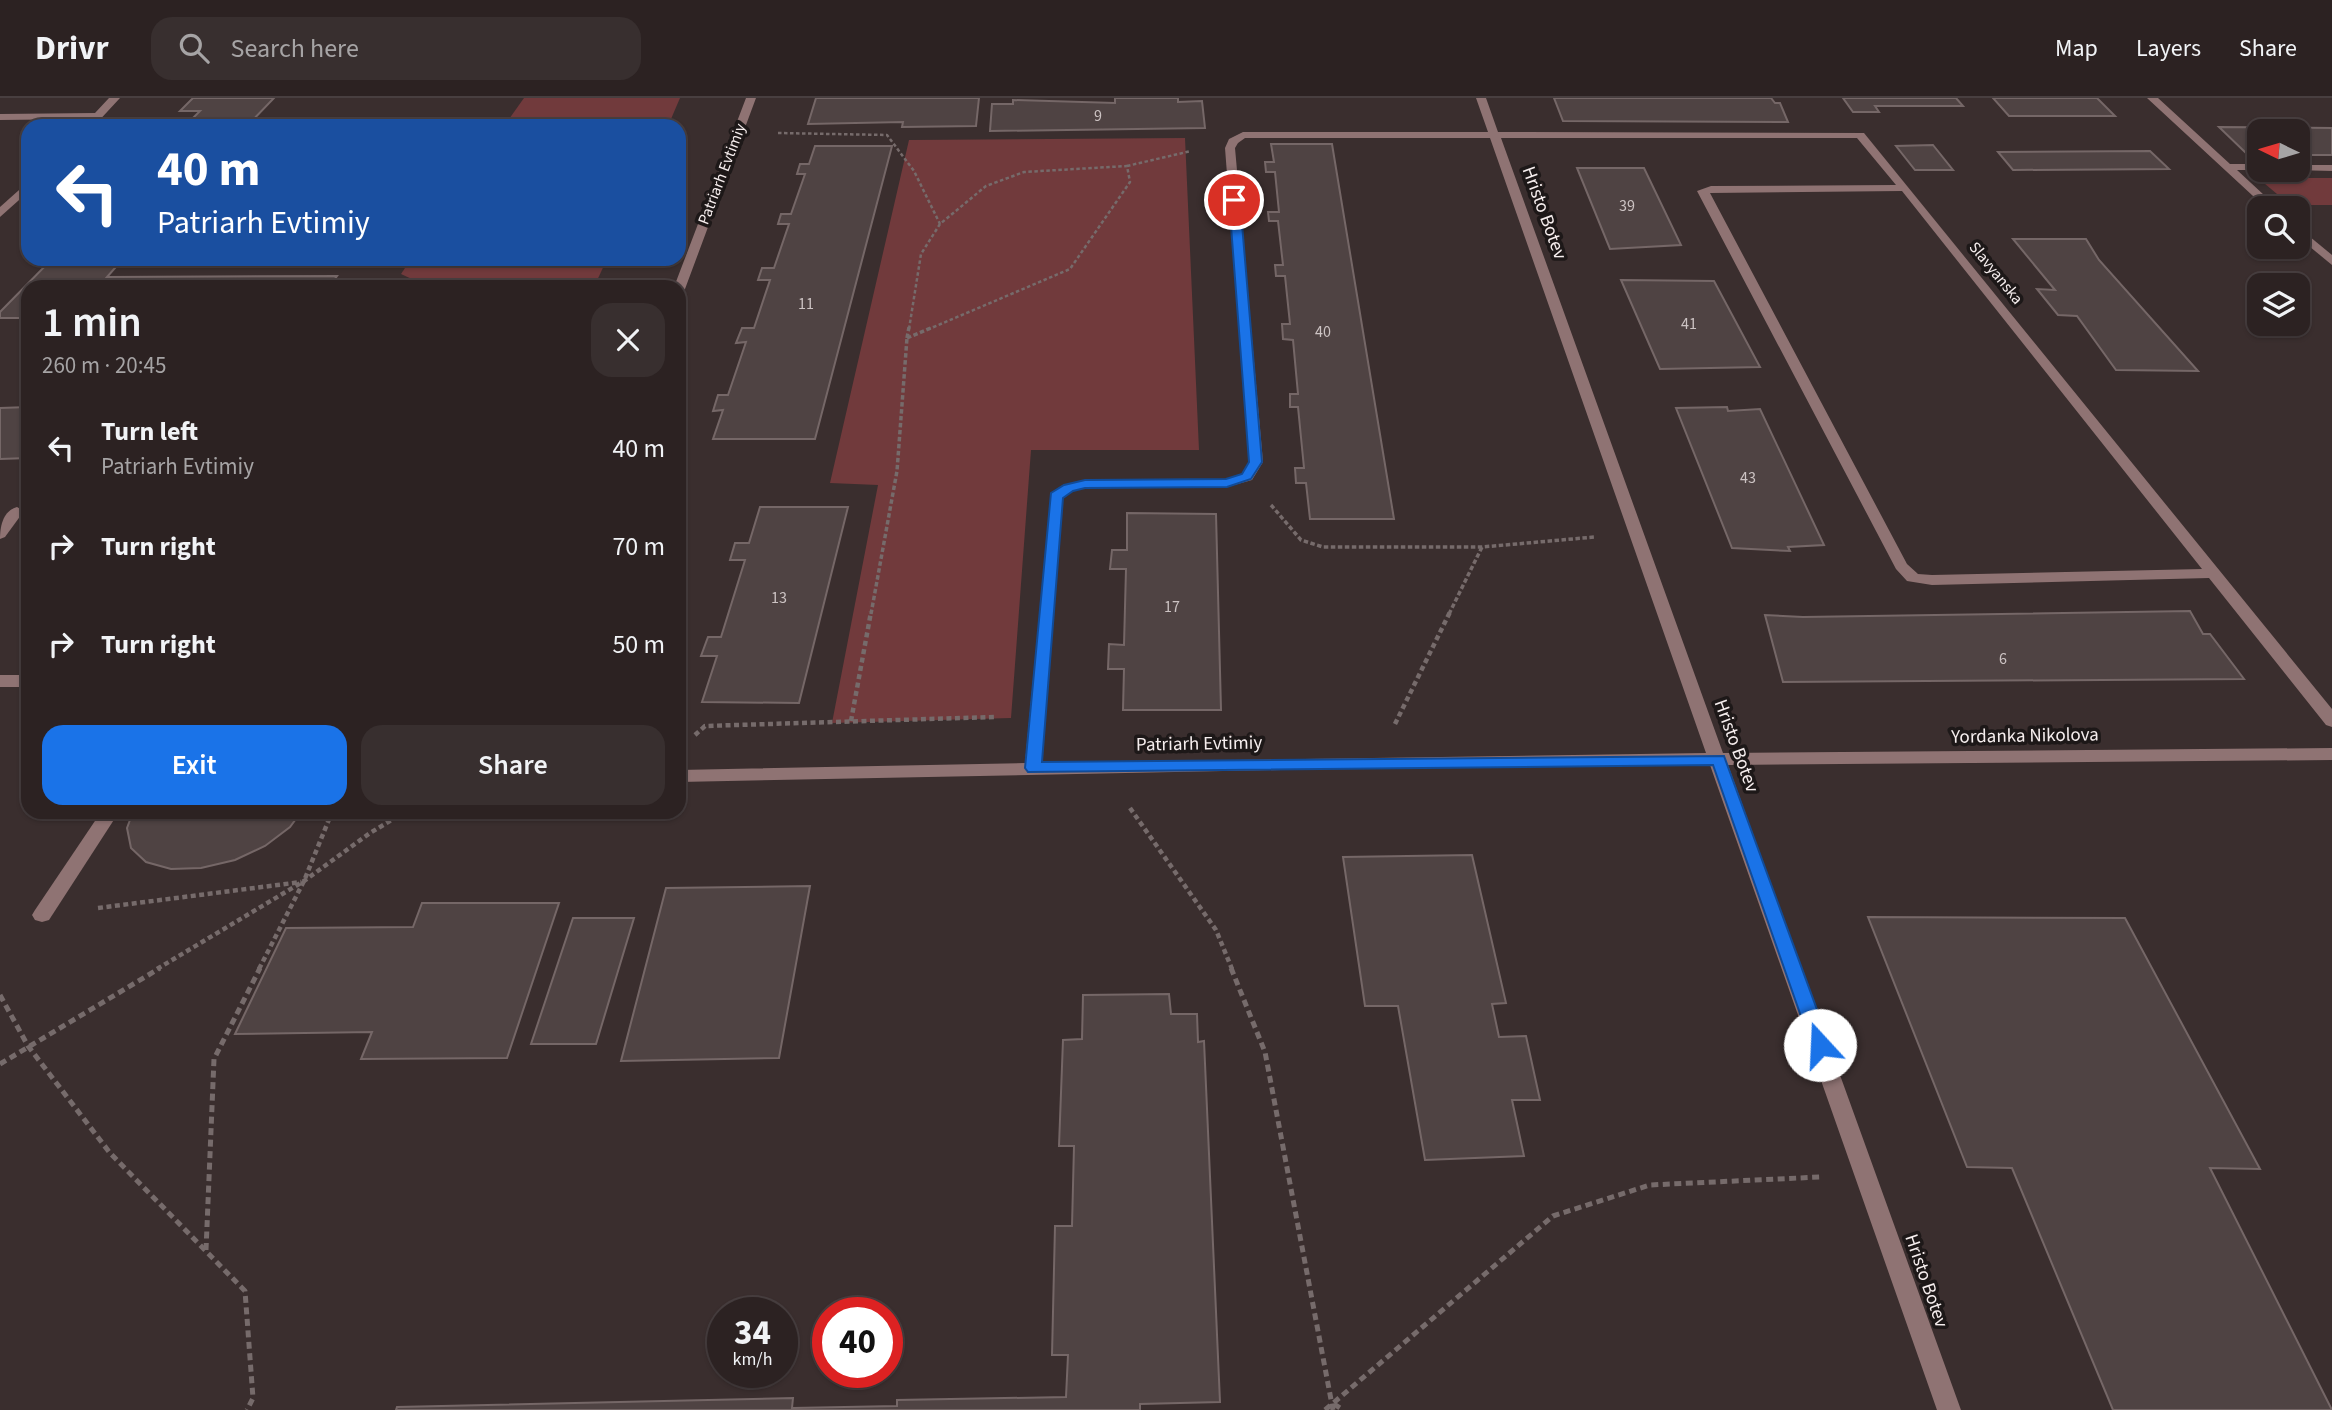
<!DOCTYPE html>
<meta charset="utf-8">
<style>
body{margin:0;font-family:"Source Sans 3",sans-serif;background:#382f2f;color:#f1f3f6;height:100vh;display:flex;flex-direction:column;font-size:26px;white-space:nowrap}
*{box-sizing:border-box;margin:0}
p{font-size:23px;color:#a6a4a5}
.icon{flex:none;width:38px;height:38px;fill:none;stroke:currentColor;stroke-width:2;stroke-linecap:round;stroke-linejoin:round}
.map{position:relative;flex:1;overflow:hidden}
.sheet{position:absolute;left:21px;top:182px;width:665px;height:539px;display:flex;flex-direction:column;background:#2c2222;border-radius:21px;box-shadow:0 2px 5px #0004,0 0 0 2px #483f40}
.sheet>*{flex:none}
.hud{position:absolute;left:21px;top:21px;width:665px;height:147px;border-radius:21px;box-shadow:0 2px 5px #0004,0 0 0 2px #483f40;background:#1a4fa0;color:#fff;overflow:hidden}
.needle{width:46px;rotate:275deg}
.tools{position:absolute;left:2247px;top:21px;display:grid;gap:14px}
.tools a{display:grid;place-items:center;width:63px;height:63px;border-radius:14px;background:#2c2222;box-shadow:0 2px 5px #0004,0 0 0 2px #483f40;font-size:35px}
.speed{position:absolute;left:707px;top:1199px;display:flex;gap:14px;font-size:35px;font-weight:700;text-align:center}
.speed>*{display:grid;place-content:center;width:91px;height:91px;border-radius:50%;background:#2c2222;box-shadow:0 2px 5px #0004,0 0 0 2px #483f40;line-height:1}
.speed small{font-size:18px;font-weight:400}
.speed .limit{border:10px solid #d22;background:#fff;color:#111}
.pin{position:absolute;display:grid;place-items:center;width:60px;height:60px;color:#fff;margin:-30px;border:4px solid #fff;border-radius:50%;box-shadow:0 2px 7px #0007}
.me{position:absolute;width:77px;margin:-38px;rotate:340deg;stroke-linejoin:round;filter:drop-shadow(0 0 5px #0008)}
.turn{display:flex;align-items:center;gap:24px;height:147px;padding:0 21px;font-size:32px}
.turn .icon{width:91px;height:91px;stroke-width:2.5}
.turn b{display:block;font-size:49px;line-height:60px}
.round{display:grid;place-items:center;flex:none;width:74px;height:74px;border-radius:21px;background:#382f2f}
.overview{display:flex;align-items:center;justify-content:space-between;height:119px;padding:0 21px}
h1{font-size:42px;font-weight:600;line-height:52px}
.cta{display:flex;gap:14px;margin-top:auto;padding:14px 21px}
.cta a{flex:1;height:80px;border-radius:21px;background:#1a73e8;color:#fff;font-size:28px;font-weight:600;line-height:80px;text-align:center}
.cta a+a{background:#382f2f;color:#f1f3f6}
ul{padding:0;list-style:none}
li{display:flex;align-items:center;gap:21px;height:98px;padding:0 21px}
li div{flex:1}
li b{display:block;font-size:26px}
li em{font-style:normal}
header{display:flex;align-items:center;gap:42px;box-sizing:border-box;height:98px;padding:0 35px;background:#2c2222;border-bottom:2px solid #483f40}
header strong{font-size:33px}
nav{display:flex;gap:38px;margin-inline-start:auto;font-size:24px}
.search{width:490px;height:63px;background:#382f2f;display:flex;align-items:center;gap:18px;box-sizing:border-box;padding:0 24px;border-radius:21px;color:#a6a4a5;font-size:26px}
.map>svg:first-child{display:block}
.green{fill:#713a3c}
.building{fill:#4f4343;stroke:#756767;stroke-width:2}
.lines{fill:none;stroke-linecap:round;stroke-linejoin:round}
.path-far3{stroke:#766b6b;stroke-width:2.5;stroke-dasharray:3.5 2.5;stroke-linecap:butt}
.path-far2{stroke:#766b6b;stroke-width:3.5;stroke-dasharray:4.5 2.5;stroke-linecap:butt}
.path-far1{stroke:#766b6b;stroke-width:4.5;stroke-dasharray:5 3.5;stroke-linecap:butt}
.path{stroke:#766b6b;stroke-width:5;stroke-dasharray:7 4.5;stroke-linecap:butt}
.minor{fill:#8f7373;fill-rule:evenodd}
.route{fill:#1a73e8;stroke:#114b97;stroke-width:2}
.labels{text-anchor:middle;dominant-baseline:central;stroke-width:7;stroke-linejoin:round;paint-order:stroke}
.number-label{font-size:16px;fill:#ccc3c3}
.far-street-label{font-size:16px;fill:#f6eeee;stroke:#1d1818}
.street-label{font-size:19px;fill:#f6eeee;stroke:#1d1818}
</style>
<header>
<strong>Drivr</strong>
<div class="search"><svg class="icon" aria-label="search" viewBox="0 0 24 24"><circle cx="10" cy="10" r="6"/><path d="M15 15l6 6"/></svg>Search here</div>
<nav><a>Map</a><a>Layers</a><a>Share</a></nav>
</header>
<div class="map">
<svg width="2332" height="1312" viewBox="0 0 2332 1312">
<rect width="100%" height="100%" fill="#3a2e2e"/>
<!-- green -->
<g class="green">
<polygon points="524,0 680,0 668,28 504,28"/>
<polygon points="1185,40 1199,352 1031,352 1011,620 832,625 878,387 830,385 909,42"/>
<polygon points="2258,80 2332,80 2332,107 2290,107"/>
<polygon points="411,161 607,161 594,189 429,189 401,176"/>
</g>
<!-- building -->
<g class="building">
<polygon points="193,0 274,0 247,28 185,28 200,13 180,13"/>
<polygon points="816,0 979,0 976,28 902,29 903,24 808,26"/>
<polygon points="1115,0 1178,0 1178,4 1202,3 1205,30 990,33 992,6 1013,6 1013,2 1115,5"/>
<polygon points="1554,0 1771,0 1775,5 1780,5 1788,24 1563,23"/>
<polygon points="1843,0 1956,0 1963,8 1875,8 1879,14 1853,14"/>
<polygon points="1993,0 2097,0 2115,18 2009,18"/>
<polygon points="2219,29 2332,30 2332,57 2298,57 2298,33 2259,33 2259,57 2248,57"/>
<polygon points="1271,46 1332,46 1394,421 1310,421 1306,385 1296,385 1295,370 1304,370 1298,309 1290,309 1290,296 1298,296 1293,242 1283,241 1282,226 1290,226 1285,178 1276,178 1275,167 1283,167 1278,123 1269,123 1268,114 1279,114 1275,74 1266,74 1265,64 1274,64"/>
<polygon points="1933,47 1953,72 1915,72 1896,48"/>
<polygon points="815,48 892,48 815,341 713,341 723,312 713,313 718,297 728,297 746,244 736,245 742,230 754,230 770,182 758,182 762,170 774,170 789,126 778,126 781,116 791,116 805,76 797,76 800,66 809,66"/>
<polygon points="2150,53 2169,71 2013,72 1998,54"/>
<polygon points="1577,70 1644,70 1681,147 1610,151"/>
<polygon points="2013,141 2086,141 2099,162 2198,273 2116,272 2077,218 2058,217 2037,191 2055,192"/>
<polygon points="52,161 123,161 107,179 337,178 329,189 28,189 28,220 0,220 0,214"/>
<polygon points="1621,182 1714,183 1760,269 1660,271"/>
<polygon points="28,309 28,360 0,361 0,310"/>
<polygon points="1727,309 1728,313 1760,311 1824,447 1788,449 1790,453 1732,450 1676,310"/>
<polygon points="760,409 848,409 799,605 702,604 717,558 701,558 708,539 721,539 745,462 730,462 735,445 749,445"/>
<polygon points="1127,415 1216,416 1221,612 1123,612 1124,571 1108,571 1109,546 1124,547 1126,471 1110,471 1112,452 1127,452"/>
<polygon points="2190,513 2203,536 2210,536 2244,581 1783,584 1765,517 1803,519"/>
<polygon points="133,714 301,714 290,729 265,748 235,762 201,770 171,771 146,764 131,750 127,730"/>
<polygon points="1472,757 1506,905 1492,906 1499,939 1526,938 1540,1002 1512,1002 1524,1058 1425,1062 1398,908 1365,908 1343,759"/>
<polygon points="810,788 779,960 621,963 666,790"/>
<polygon points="422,805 559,805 507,960 361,961 372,934 235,936 286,830 413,829"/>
<polygon points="1868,819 2125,820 2260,1071 2210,1070 2332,1312 2113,1312 2012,1070 1967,1069"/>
<polygon points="573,820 634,820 596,946 531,946"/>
<polygon points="1169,896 1171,916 1197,916 1198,944 1204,943 1220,1304 1140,1306 1140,1312 396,1312 397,1309 793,1300 792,1310 897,1308 897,1302 1066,1299 1068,1257 1052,1257 1055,1128 1072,1128 1074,1048 1059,1048 1063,942 1082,941 1083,897"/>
</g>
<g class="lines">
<!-- path-far3 -->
<g class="path-far3">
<polyline points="778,35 887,37 914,73 940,126"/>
<polyline points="1127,68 1191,53"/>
<polyline points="909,231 921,156 940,126 986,88 1024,74 1127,68 1130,84 1070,171 929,231"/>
</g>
<!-- path-far2 -->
<g class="path-far2">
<polyline points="907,240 909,229"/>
<polyline points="907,240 933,229"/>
<polyline points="1271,407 1301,442 1323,449 1482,449 1595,439"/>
<polyline points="871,516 897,373 907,240"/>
<polyline points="1449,516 1482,449"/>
</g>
<!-- path-far1 -->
<g class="path-far1">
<polyline points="851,623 871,514"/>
<polyline points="1395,626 1450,514"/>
<polyline points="695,637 705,628 994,619"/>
<polyline points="1130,710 1216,832 1232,871"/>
<polyline points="98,810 301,784"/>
<polyline points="157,871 304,783 370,735 405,714"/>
<polyline points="259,871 304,783 332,714"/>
</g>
<!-- path -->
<g class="path">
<polyline points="1231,870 1265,954 1333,1312"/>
<polyline points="0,897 28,948 110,1055 245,1193 253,1300 247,1312"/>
<polyline points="0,966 160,870"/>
<polyline points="206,1152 214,961 260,870"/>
<polyline points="1334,1306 1343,1312"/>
<polyline points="1325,1312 1553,1118 1650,1087 1820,1079"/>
</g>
<!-- minor -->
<g class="minor">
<polygon points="109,0 120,0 94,28 86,28 89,21 0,22 0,16 95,15"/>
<polygon points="746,0 756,0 685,191 679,195 679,189 674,189"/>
<path d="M 1476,0 L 1486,0 L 1498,34 L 1864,35 L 2332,611 L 2332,629 L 2326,627 L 2209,480 L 1932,487 L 1907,483 L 1896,471 L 1697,93 L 1711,88 L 1896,87 L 1857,40 L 1501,40 L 1723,655 L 2332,650 L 2332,662 L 1728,667 L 1961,1312 L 1937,1312 L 1710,667 L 1376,670 L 679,684 L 679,672 L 1025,665 L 1051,395 L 1063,387 L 1085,382 L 1226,381 L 1242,376 L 1249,364 L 1225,50 L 1229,41 L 1243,34 L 1488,34 ZM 1245,40 L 1490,40 L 1706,655 L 1042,665 L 1063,400 L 1073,393 L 1085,390 L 1227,389 L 1252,382 L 1263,364 L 1235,50 L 1238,45 ZM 1902,93 L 2202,471 L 1932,477 L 1918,476 L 1907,466 L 1710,95 Z"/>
<polygon points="2147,0 2158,0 2230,66 2259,66 2261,72 2237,72 2278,110 2266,110"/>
<polygon points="2298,67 2332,67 2332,73 2294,72 2298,72"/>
<polygon points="28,84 28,94 0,119 0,109"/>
<polygon points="2298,129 2332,157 2332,167 2298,139"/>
<path d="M 17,409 L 24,413 L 5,439 L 0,441 C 0,428 3,413 17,409 Z"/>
<rect x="0" y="577" width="28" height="12"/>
<polygon points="101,714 119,714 49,822 42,824 35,822 32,817 35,812"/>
</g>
</g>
<!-- route -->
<polygon class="route" points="1234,99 1240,102 1262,364 1251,381 1227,389 1085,390 1073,393 1063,400 1042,664 1724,658 1830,947 1827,953 1820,955 1814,953 1811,947 1713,667 1028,674 1025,670 1051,395 1064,387 1085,382 1226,381 1242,376 1249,364 1229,102"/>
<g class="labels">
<!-- number labels -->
<g class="number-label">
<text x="1098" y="18">9</text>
<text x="1627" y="108">39</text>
<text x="806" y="206">11</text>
<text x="1689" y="226">41</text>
<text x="1323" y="234">40</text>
<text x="1748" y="380">43</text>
<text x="779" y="500">13</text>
<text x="1172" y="509">17</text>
<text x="2003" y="561">6</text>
</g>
<!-- far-street labels -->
<g class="far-street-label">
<text transform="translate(722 76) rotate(-69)">Patriarh Evtimiy</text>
<text transform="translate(1996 175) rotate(51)">Slavyanska</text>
</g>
<!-- street labels -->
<g class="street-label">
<text transform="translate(1544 115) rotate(70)">Hristo Botev</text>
<text transform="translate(2025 638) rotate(-1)">Yordanka Nikolova</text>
<text transform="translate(1199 646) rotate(-1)">Patriarh Evtimiy</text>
<text transform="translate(1736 648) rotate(70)">Hristo Botev</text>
<text transform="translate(1926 1183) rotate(71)">Hristo Botev</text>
</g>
</g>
</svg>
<div class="tools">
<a><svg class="needle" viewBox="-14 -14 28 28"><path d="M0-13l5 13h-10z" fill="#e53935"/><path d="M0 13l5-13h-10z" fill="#a6a4a5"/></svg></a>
<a><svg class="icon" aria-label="search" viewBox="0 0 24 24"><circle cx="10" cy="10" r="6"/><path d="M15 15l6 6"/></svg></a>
<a><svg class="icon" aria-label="layers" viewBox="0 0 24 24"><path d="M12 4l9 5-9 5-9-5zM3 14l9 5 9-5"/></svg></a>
</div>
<div class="speed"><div>34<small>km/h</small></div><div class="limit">40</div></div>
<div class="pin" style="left:1234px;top:102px;background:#d93025"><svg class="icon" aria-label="arrive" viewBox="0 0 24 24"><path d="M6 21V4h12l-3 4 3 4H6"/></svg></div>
<svg class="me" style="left:1820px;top:947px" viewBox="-20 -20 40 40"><circle r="19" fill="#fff"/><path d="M0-13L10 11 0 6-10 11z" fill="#1a73e8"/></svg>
<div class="hud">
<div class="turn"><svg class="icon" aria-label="left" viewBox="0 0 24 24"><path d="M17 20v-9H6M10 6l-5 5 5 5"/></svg><div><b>40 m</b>Patriarh Evtimiy</div></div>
</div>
<section class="sheet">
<div class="overview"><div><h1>1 min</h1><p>260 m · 20:45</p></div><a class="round"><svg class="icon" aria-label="close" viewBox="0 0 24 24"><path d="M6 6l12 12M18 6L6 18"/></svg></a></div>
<ul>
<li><svg class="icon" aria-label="left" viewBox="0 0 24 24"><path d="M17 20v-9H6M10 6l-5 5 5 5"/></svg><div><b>Turn left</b><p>Patriarh Evtimiy</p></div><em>40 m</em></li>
<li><svg class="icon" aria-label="right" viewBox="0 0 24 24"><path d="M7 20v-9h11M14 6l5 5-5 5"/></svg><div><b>Turn right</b></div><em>70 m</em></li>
<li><svg class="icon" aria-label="right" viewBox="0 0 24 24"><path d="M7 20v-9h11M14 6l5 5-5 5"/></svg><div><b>Turn right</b></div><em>50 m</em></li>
</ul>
<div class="cta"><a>Exit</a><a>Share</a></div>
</section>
</div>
